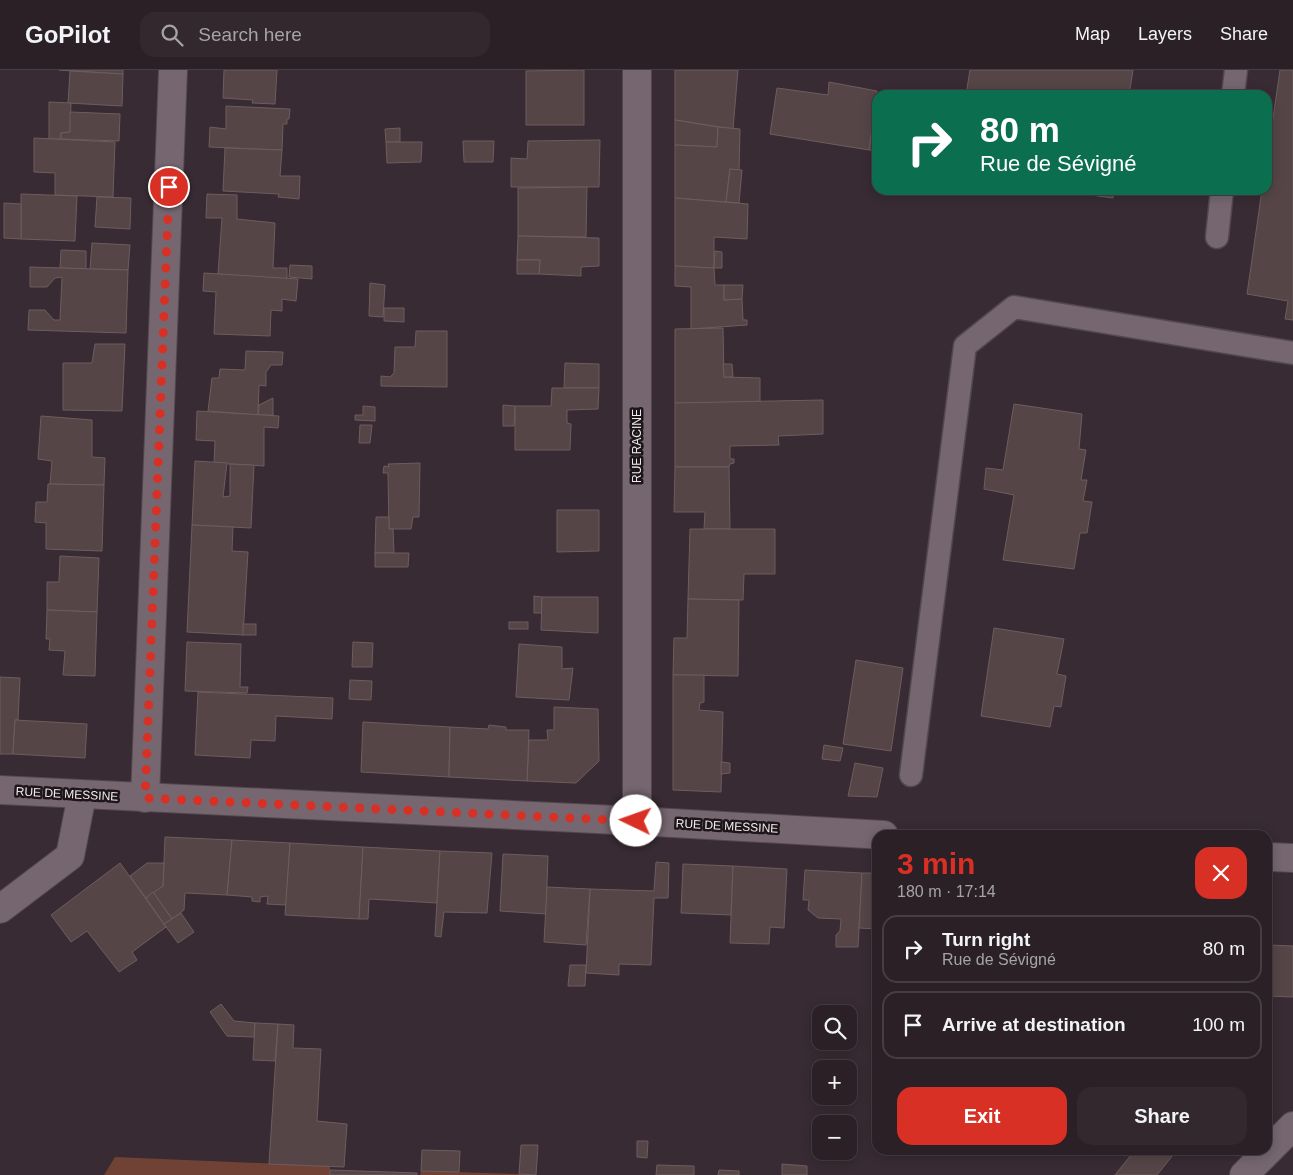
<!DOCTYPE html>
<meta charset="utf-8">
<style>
body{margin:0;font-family:Helvetica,sans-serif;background:#32282e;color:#f1f3f6;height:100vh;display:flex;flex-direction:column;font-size:19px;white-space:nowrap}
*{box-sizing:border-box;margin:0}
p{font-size:16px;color:#a5a3a7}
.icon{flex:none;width:28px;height:28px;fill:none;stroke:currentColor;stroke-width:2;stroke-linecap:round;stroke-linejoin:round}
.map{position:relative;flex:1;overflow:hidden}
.drawer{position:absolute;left:872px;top:760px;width:400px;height:325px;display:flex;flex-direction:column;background:#2a2026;border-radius:15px;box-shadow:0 2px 12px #0003,0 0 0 1px #463e43}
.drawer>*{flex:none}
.hud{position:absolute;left:872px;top:20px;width:400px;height:105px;border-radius:15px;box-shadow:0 2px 12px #0003,0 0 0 1px #463e43;background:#0b6e4f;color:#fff;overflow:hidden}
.tools{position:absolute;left:812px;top:935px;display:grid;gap:10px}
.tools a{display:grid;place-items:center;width:45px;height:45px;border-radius:10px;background:#2a2026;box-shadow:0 2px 12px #0003,0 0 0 1px #463e43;font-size:25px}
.pin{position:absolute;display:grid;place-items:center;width:42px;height:42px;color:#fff;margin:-21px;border:2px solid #fff;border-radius:50%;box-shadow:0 1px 5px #0007}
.me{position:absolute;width:55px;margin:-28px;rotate:273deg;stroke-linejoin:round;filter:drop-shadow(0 0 4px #0008)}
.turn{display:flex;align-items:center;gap:18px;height:105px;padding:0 25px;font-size:22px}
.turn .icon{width:65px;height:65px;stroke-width:2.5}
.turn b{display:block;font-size:35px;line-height:42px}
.round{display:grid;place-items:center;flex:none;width:52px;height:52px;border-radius:15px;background:#32282e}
.overview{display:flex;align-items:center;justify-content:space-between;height:85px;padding:0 25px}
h1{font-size:30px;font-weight:600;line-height:38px;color:#d93025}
.action{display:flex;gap:10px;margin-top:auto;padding:10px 25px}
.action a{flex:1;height:58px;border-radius:15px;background:#d93025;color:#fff;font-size:20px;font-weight:600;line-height:58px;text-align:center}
.action a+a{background:#32282e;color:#f1f3f6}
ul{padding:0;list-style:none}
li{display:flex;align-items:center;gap:15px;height:68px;margin:0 10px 8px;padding:0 15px;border:2px solid #463e43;border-radius:15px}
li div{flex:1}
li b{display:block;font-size:19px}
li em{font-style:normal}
header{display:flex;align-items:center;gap:30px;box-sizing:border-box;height:70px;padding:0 25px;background:#2a2026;border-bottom:1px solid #463e43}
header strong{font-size:24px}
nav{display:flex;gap:28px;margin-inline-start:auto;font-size:18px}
.search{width:350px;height:45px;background:#32282e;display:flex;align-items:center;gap:12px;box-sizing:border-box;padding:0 18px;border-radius:15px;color:#a5a3a7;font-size:19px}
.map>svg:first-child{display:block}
.green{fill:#704135}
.building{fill:#554547;stroke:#6e5d5f}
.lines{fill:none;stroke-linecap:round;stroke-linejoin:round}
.lane-casing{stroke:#52474e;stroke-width:25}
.street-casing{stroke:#52474e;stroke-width:30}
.lane{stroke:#75666f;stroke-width:22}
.street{stroke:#75666f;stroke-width:28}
.route{stroke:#d93025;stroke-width:9;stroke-dasharray:0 16.2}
.labels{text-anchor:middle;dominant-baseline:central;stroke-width:5;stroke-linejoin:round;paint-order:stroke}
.street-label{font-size:12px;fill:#f4ebf0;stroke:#1c1619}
</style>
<header>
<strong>GoPilot</strong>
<div class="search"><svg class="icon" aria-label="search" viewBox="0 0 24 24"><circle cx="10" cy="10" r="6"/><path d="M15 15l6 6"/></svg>Search here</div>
<nav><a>Map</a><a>Layers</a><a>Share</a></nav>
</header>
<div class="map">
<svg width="1293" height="1105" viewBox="0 0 1293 1105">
<rect width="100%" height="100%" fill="#382b33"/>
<!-- green -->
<g class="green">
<polygon points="115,1087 330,1096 330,1105 104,1105"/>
<polygon points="421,1101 519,1104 529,1105 420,1105"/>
</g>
<!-- building -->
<g class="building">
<polygon points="59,0 123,0 123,4"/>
<polygon points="224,0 277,0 275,34 252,33 253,30 223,28"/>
<polygon points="584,0 584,55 526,55 526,1"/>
<polygon points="675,0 738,0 733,59 675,50"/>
<polygon points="970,0 1133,0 1129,25 966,25"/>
<polygon points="1280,0 1293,0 1293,250 1285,249 1288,231 1247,224 1262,120 1268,120 1268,83"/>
<polygon points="70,1 123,4 122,36 68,33"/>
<polygon points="829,12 877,21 869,80 770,64 777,18 828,25"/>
<polygon points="49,32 71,33 70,62 61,63 61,69 49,69"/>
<polygon points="876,32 878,32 878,81 869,80"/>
<polygon points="226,36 290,39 289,49 287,49 287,54 283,54 282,80 209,77 210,57 226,59"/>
<polygon points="70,42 120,44 119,71 61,69 61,63 70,62"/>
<polygon points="675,50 718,57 717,77 675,75"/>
<polygon points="718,57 740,59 739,101 730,99 726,132 675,128 675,75 717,77"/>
<polygon points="400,58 400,72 386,72 385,59"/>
<polygon points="34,68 115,72 113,127 55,125 55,103 34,102"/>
<polygon points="600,70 599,117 511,117 511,88 527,89 528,71"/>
<polygon points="463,71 494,71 493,92 464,92"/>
<polygon points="386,72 422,72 421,92 387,93"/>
<polygon points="225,78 282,80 280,106 300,106 299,129 278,127 279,124 223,121"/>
<polygon points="730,99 742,100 739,133 726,132"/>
<polygon points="587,117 586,167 518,166 518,118"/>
<polygon points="1053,120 1114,120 1113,128"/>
<polygon points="21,124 77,126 75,171 21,169"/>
<polygon points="207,124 237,125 237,149 275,153 273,198 287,198 287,209 218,204 222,148 206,148"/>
<polygon points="97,127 131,128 130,159 95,157"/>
<polygon points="675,128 748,134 747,169 714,167 714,198 675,196"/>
<polygon points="4,133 21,134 21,169 4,168"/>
<polygon points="518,166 599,168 599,196 581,197 581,206 539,204 540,190 517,190"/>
<polygon points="92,173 130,175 128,200 90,199"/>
<polygon points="61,180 86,181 86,199 60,198"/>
<polygon points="715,181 722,182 722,198 714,198"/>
<polygon points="517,190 540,190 539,204 517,204"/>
<polygon points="290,195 312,196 312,209 289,207"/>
<polygon points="675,196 714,198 715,215 724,215 724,230 742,229 743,250 747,250 747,255 691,259 691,217 675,216"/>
<polygon points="30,197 128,200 126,263 28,260 29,240 45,240 54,250 60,250 62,207 55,208 47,217 30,217"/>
<polygon points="204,203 298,209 296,231 282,229 282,241 271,240 270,266 214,264 216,222 203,221"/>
<polygon points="370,213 385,215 383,247 369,246"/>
<polygon points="724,215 743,215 742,229 724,230"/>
<polygon points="384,238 404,238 404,252 384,251"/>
<polygon points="723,258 724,307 760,308 760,332 675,333 675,259"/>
<polygon points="416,261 447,261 447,317 381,316 381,306 390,307 394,303 395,277 415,277"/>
<polygon points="95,274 125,274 122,341 63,340 63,293 92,293"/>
<polygon points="246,281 283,282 282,295 271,295 266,302 266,316 259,315 258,345 208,341 212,308 219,308 220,299 245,300"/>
<polygon points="565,293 599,294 599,318 564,318"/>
<polygon points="723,294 732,294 733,307 724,307"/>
<polygon points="552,318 599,318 598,339 567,340 567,353 571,354 570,380 515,380 515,336 551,336"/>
<polygon points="273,328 273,345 258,345 259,335"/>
<polygon points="823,330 823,364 778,366 779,375 730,376 730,389 734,389 734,393 730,394 729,397 675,397 675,333"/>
<polygon points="1014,334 1082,344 1079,379 1086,380 1081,410 1087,410 1083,431 1092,432 1087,463 1080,463 1074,499 1003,490 1014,425 984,419 986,398 1003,400"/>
<polygon points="503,335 515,336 514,356 503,356"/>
<polygon points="363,336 375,337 375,351 355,350 355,345 363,345"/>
<polygon points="197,341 279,346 278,358 264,357 264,396 214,393 215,371 196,370"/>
<polygon points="41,346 92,350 92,387 105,388 104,415 50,414 52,391 38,389"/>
<polygon points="360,355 372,355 370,373 359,373"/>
<polygon points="195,391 227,393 223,427 230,426 230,394 254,395 251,458 192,455"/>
<polygon points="420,393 419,447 413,447 411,459 389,459 388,403 383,403 384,396 389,397 388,394"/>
<polygon points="675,397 729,397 730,459 704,459 705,442 674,442"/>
<polygon points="48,414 104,415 102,481 46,479 46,453 35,452 36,432 47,432"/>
<polygon points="557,440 599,440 599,481 557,482"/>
<polygon points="376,447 389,447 389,459 393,459 394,483 375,483"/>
<polygon points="192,455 233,457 232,481 248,482 243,565 187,562"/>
<polygon points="690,459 775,459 775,504 744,504 743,530 688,529"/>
<polygon points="375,483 409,483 408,497 375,497"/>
<polygon points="60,486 99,488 97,542 47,540 47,512 59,512"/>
<polygon points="534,526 542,527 542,543 534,543"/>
<polygon points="542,527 598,527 598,563 541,560"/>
<polygon points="688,529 739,530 738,606 673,605 674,568 687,568"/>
<polygon points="47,540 97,542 95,606 63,605 65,581 49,580 50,569 46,569"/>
<rect x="509" y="552" width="19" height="7"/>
<rect x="243" y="554" width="13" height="11"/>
<polygon points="994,558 1064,569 1057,604 1066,606 1061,637 1054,636 1050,657 981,646"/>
<polygon points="187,572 241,574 240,617 248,617 247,623 185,621"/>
<polygon points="353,572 373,573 372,597 352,597"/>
<polygon points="519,574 562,577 562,599 573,598 569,630 516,627"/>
<polygon points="856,590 903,598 891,681 843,674"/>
<polygon points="673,605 704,605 704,632 700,633 699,640 723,642 721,722 673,720"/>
<polygon points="0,607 20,608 18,650 15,650 13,684 0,684"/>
<polygon points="350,610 372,611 371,630 349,629"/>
<polygon points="198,622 333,628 332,649 276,646 275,671 251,670 250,688 195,685"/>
<polygon points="554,637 598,639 599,691 576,713 527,711 529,670 548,670 547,660 554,660"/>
<polygon points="15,650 87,654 85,688 13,684"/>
<polygon points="363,652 450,657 449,707 361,702"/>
<polygon points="489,655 506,657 506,660 529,660 527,711 449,707 450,657 488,659"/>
<polygon points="824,675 843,678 840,691 822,689"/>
<polygon points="721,692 730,693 730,703 721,704"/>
<polygon points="855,693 883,698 877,727 848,726"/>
<polygon points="165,767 232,770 227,825 185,823 184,840 172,849 153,822 163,816"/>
<polygon points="232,770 290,773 286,835 267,834 268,826 260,827 260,832 252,831 252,827 227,825"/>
<polygon points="290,773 363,777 359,849 285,845"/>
<polygon points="363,777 440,781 437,833 369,829 368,849 359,849"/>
<polygon points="440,781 492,783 487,843 444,842 441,867 435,866"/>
<polygon points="503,784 548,786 546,844 500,841"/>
<polygon points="656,792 669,793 668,828 654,828 651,895 619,894 619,905 586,903 590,819 654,821"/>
<polygon points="120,793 166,857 132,882 137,890 119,902 87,861 71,872 51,845"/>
<polygon points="147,793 164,793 163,816 146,828 130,806"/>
<polygon points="683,794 733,796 731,845 681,843"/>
<polygon points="733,796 787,799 784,858 770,857 769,874 730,873"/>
<polygon points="805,800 862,803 858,877 836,877 836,865 840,861 841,849 818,848 808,840 809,830 803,830"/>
<polygon points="862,803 878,803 878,859 859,858"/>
<polygon points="547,817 590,819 586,875 544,872"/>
<polygon points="153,822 172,849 164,854 146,828"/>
<polygon points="181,843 194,862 178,873 164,854"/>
<polygon points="1268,875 1293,876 1293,927 1268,926"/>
<polygon points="570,895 586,895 585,916 568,916"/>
<polygon points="221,934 234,951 255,953 254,967 227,966 210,942"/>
<polygon points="255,953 278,954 275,991 253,990"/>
<polygon points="278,954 294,955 293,978 321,979 317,1051 347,1054 344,1097 269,1094"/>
<polygon points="637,1071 648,1071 647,1088 637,1087"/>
<polygon points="521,1075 538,1075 536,1105 519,1104"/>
<polygon points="422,1080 460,1081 459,1102 421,1101"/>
<polygon points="1135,1080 1177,1080 1157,1105 1115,1105"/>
<polygon points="782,1094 807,1096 807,1105 782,1105"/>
<polygon points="657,1095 694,1096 694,1105 656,1105"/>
<polygon points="330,1100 417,1103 417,1105 330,1105"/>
<polygon points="719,1100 739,1101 739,1105 718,1105"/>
</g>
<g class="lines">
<defs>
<g id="lane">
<polyline points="1233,25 1236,0"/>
<polyline points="1217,167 1222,120"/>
<polyline points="911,705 965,276 1014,237 1293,283"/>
</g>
<g id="street">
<polyline points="0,720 637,751 884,765"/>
<polyline points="145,728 173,0"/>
<polyline points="637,751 637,0"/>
<polyline points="1268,787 1293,788"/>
<polyline points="0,839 70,786 82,725"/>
<polyline points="1244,1105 1293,1056"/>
</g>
</defs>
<!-- lane casing -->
<use href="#lane" class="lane-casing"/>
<!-- street casing -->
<use href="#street" class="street-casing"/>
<!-- lane -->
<use href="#lane" class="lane"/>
<!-- street -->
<use href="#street" class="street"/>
</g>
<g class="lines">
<!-- route -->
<polyline class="route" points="169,117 145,728 636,751"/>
</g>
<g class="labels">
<!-- street labels -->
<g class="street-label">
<text transform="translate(637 376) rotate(-90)">RUE RACINE</text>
<text transform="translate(67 724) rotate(3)">RUE DE MESSINE</text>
<text transform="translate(727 756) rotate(3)">RUE DE MESSINE</text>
</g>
</g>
</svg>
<div class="tools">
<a><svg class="icon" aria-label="search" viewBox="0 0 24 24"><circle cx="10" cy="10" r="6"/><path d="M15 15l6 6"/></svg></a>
<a>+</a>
<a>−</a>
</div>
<div class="pin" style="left:169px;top:117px;background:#d93025"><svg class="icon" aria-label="arrive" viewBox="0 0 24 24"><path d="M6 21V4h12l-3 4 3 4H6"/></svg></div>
<svg class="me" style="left:636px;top:751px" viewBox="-20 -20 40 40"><circle r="19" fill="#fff"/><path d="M0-13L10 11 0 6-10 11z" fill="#d93025"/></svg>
<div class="hud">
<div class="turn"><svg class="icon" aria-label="right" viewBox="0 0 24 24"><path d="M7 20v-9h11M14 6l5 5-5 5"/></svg><div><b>80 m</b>Rue de Sévigné</div></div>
</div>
<section class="drawer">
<div class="overview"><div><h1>3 min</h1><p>180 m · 17:14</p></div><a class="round" style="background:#d93025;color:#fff"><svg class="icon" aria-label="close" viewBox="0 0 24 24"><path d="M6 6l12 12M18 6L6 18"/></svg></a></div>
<ul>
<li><svg class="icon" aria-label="right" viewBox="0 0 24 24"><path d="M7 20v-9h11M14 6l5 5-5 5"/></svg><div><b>Turn right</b><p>Rue de Sévigné</p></div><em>80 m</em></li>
<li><svg class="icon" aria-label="arrive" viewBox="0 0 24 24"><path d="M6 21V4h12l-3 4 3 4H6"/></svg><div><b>Arrive at destination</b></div><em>100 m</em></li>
</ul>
<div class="action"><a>Exit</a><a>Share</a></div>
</section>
</div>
